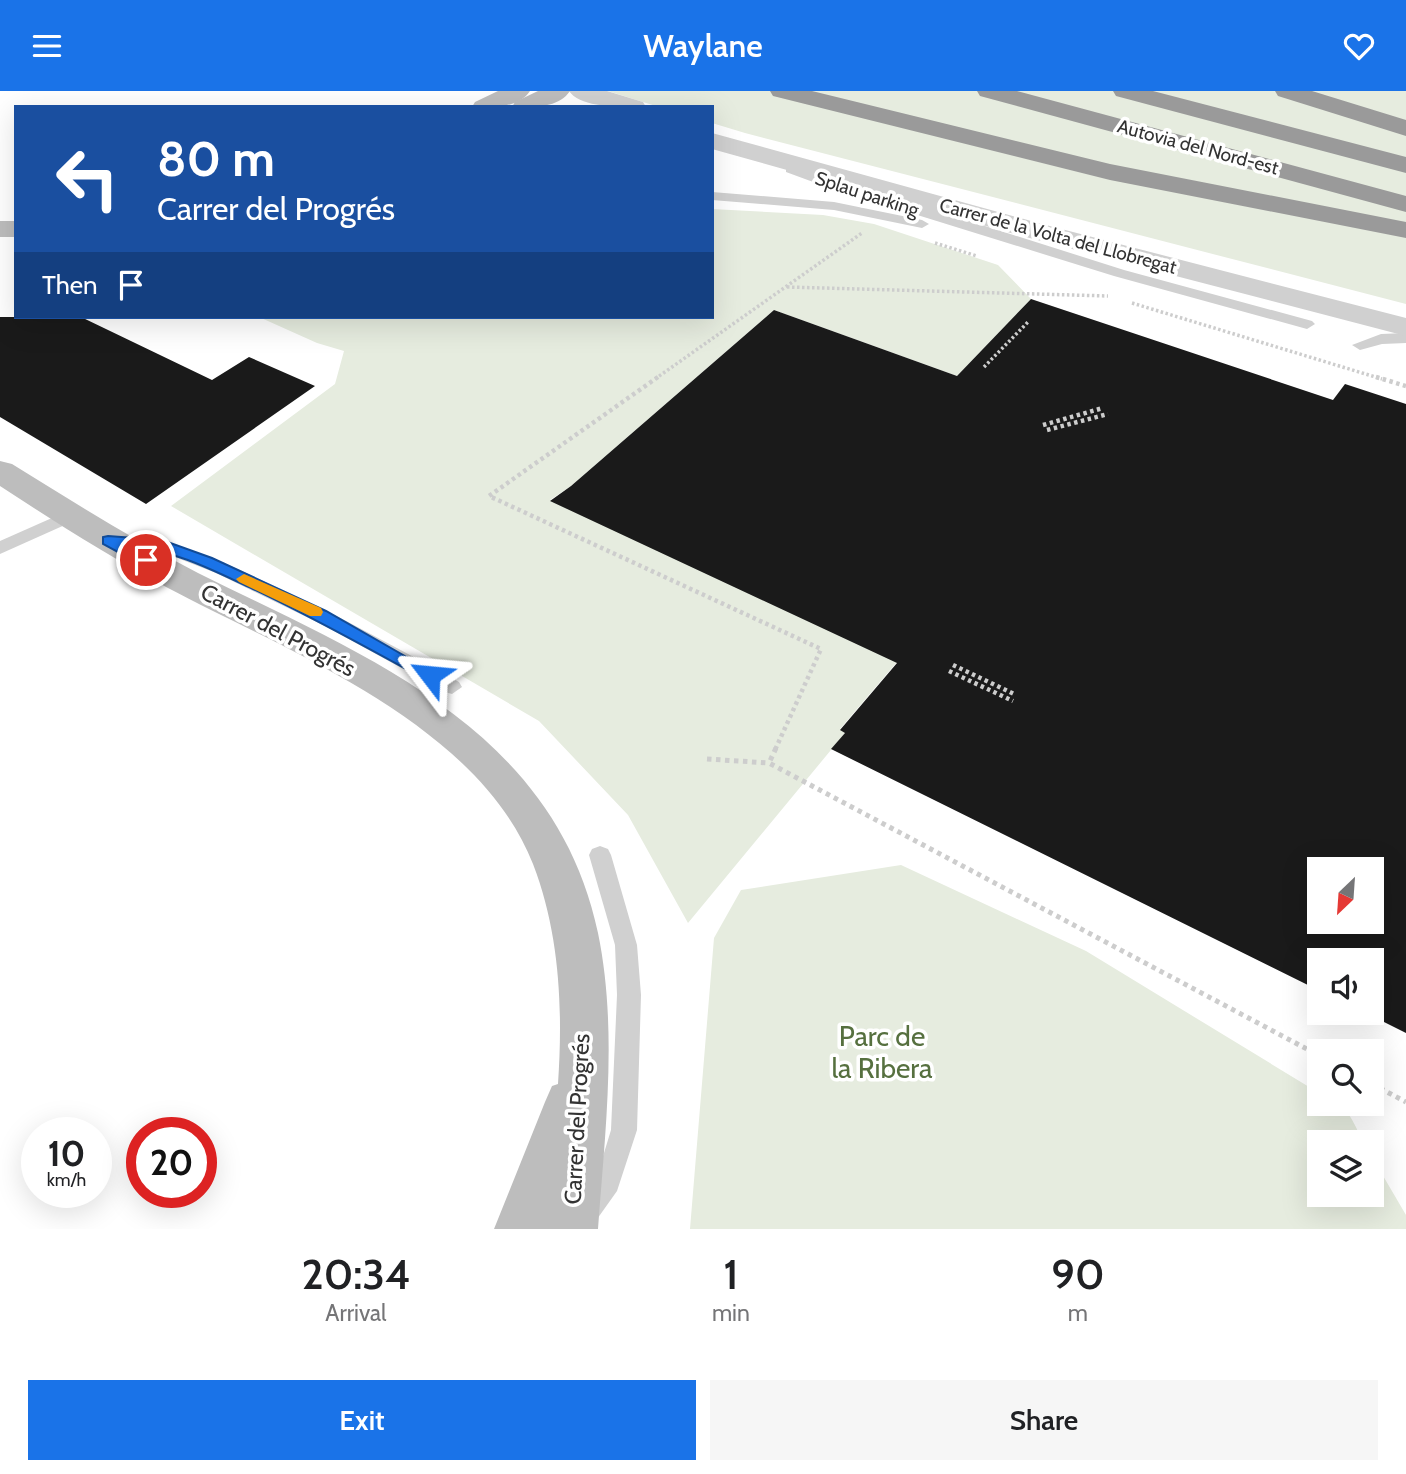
<!DOCTYPE html>
<meta charset="utf-8">
<style>
body{margin:0;font-family:Cabin,sans-serif;background:#f6f6f6;color:#202124;height:100vh;display:flex;flex-direction:column;font-size:26px;white-space:nowrap}
*{box-sizing:border-box;margin:0}
p{font-size:23px;color:#757577}
.icon{flex:none;width:38px;height:38px;fill:none;stroke:currentColor;stroke-width:2;stroke-linecap:round;stroke-linejoin:round}
.map{position:relative;height:1138px;overflow:hidden}
.details{display:flex;flex-direction:column;background:#fff;flex:1}
.details>*{flex:none}
.top-card{position:absolute;left:14px;top:14px;width:700px;height:214px;border-radius:0px;box-shadow:0 7px 28px #0002;background:#1a4fa0;color:#fff;overflow:hidden}
.needle{width:46px;rotate:205deg}
.controls{position:absolute;left:1307px;top:766px;display:grid;gap:14px}
.controls a{display:grid;place-items:center;width:77px;height:77px;border-radius:0px;background:#fff;box-shadow:0 7px 28px #0002;font-size:35px}
.speed{position:absolute;left:21px;top:1026px;display:flex;gap:14px;font-size:35px;font-weight:700;text-align:center}
.speed>*{display:grid;place-content:center;width:91px;height:91px;border-radius:50%;background:#fff;box-shadow:0 7px 28px #0002;line-height:1}
.speed small{font-size:18px;font-weight:400}
.speed .limit{border:10px solid #d22;background:#fff;color:#111}
.pin{position:absolute;display:grid;place-items:center;width:60px;height:60px;color:#fff;margin:-30px;border:4px solid #fff;border-radius:50%;box-shadow:0 2px 7px #0007}
.me{position:absolute;width:77px;margin:-38px;rotate:299deg;stroke-linejoin:round;filter:drop-shadow(0 0 5px #0008)}
.turn{display:flex;align-items:center;gap:24px;height:147px;padding:0 28px;font-size:32px}
.turn .icon{width:91px;height:91px;stroke-width:2.5}
.turn b{display:block;font-size:49px;line-height:60px}
.then{display:flex;align-items:center;height:66px;padding:0 28px;background:#0003;gap:14px;font-size:26px}
.eta{display:flex;justify-content:space-evenly;align-items:center;height:119px;text-align:center}
.eta b{font-size:42px;font-weight:600;line-height:49px}
.action{display:flex;gap:14px;margin-top:auto;padding:14px 28px}
.action a{flex:1;height:80px;border-radius:0px;background:#1a73e8;color:#fff;font-size:28px;font-weight:600;line-height:80px;text-align:center}
.action a+a{background:#f6f6f6;color:#202124}
header{display:flex;justify-content:space-between;align-items:center;height:91px;padding:0 28px;background:#1a73e8;color:#fff;font-size:32px;font-weight:600}
.map>svg:first-child{display:block}
.green{fill:#e6ecdf}
.building{fill:#1a1a1a;fill-rule:evenodd}
.lines{fill:none;stroke-linecap:round;stroke-linejoin:round}
.path-far2{stroke:#cdcdcd;stroke-width:3.5;stroke-dasharray:2.5 2.5;stroke-linecap:butt}
.path-far1{stroke:#cdcdcd;stroke-width:4.5;stroke-dasharray:3.5 3.5;stroke-linecap:butt}
.path{stroke:#cdcdcd;stroke-width:5;stroke-dasharray:4.5 4.5;stroke-linecap:butt}
.lane{fill:#d0d0d0;fill-rule:evenodd}
.street{fill:#d0d0d0;fill-rule:evenodd}
.secondary{fill:#bdbdbd;fill-rule:evenodd}
.highway{fill:#9a9a9a;fill-rule:evenodd}
.route{fill:#1a73e8;stroke:#114b97;stroke-width:2}
.slow{fill:#f59e0b}
.labels{text-anchor:middle;dominant-baseline:central;stroke-width:7;stroke-linejoin:round;paint-order:stroke}
.far-street-label{font-size:19px;fill:#333;stroke:#fff}
.street-label{font-size:23px;fill:#333;stroke:#fff}
.near-park-label{font-size:28px;fill:#56703f;stroke:#fff}
</style>
<header><svg class="icon" aria-label="menu" viewBox="0 0 24 24"><path d="M4 6h16M4 12h16M4 18h16"/></svg>Waylane<svg class="icon" aria-label="heart" viewBox="0 0 24 24"><path d="M12 20l-8-8c-3-5 5-10 8-4 3-6 11-1 8 4z"/></svg></header>
<div class="map">
<svg width="1406" height="1138" viewBox="0 0 1406 1138">
<rect width="100%" height="100%" fill="#fff"/>
<!-- green -->
<g class="green">
<polygon points="608,0 1406,0 1406,213 745,42 712,32 712,16 659,16"/>
<polygon points="712,118 823,124 874,133 998,174 1031,208 957,285 774,219 571,395 550,409 897,571 840,638 845,642 688,832 628,724 539,630 171,415 335,293 344,260 317,252 259,226 712,226"/>
<path d="M 901,774 L 1086,860 L 1319,1002 L 1320,1013 C 1351,1013 1350,1027 1364,1052 L 1320,1052 L 1320,1104 L 1372,1104 L 1372,1066 L 1406,1124 L 1406,1138 L 690,1138 L 714,847 L 741,799 Z"/>
</g>
<!-- building -->
<g class="building">
<path d="M 1031,208 L 1333,309 L 1345,293 L 1406,313 L 1406,942 L 1366,922 L 1372,922 L 1372,870 L 1320,870 L 1320,900 L 831,658 L 845,642 L 840,639 L 897,572 L 550,410 L 571,395 L 774,219 L 957,285 ZM 1320,779 L 1372,779 L 1372,831 L 1320,831 Z"/>
<polygon points="0,226 81,226 212,289 249,266 315,295 146,413 0,326"/>
</g>
<g class="lines">
<!-- path-far2 -->
<g class="path-far2">
<polyline points="935,152 977,165"/>
<polyline points="787,196 1108,205"/>
<polyline points="1132,212 1382,288"/>
<polyline points="984,276 1029,230"/>
<polyline points="655,288 862,142"/>
</g>
<!-- path-far1 -->
<g class="path-far1">
<polyline points="658,286 489,405 821,558 775,659"/>
<polyline points="1376,286 1406,295"/>
<polyline points="1043,334 1103,317"/>
<polyline points="1047,339 1108,323"/>
<polyline points="953,574 1016,604"/>
<polyline points="949,580 1013,610"/>
</g>
<!-- path -->
<g class="path">
<polyline points="776,657 769,672 1320,965"/>
<polyline points="707,668 769,672"/>
<polyline points="1372,993 1406,1011"/>
</g>
<!-- lane -->
<g class="lane">
<polygon points="786,75 796,75 1124,179 1312,230 1315,233 1307,238 1114,185 824,95 786,81"/>
<polygon points="712,101 834,111 922,129 929,133 922,137 834,119 712,109"/>
<polygon points="1406,242 1406,252 1382,253 1360,259 1352,254 1381,243"/>
<polygon points="70,419 76,421 79,425 76,429 0,463 0,450"/>
<path d="M 116,444 C 175,447 226,472 278,497 C 340,525 399,558 459,591 L 462,596 L 452,603 L 445,601 L 325,535 L 216,482 L 167,463 L 110,454 L 107,450 L 110,446 Z"/>
<polygon points="600,755 608,758 611,764 637,854 641,904 637,1039 617,1100 590,1138 561,1138 597,1085 611,1039 617,904 615,854 589,764 592,758"/>
</g>
<!-- street -->
<g class="street">
<path d="M 569,0 L 607,0 L 643,11 L 646,16 C 626,16 581,18 569,0 Z"/>
<polygon points="712,42 1042,133 1406,227 1406,245 1022,145 712,58"/>
</g>
<!-- secondary -->
<g class="secondary">
<path d="M 498,0 L 530,0 C 518,18 491,16 472,16 L 475,11 Z"/>
<path d="M 538,0 L 570,0 C 558,18 531,16 512,16 L 515,11 Z"/>
<rect x="0" y="130" width="16" height="16"/>
<path d="M 0,370 L 12,373 C 73,411 134,449 198,482 C 365,565 555,637 598,842 C 618,939 605,1041 598,1138 L 494,1138 L 545,1011 L 552,995 L 558,993 C 563,919 560,843 533,773 C 478,633 291,562 168,497 C 110,466 55,431 0,395 Z"/>
</g>
<!-- highway -->
<g class="highway">
<polygon points="770,0 812,0 1110,73 1406,131 1406,147 1110,89 773,5"/>
<polygon points="977,0 1017,0 1406,105 1406,121 980,5"/>
<polygon points="1113,0 1153,0 1406,66 1406,82 1116,5"/>
<polygon points="1275,0 1312,0 1406,29 1406,45 1278,5"/>
</g>
</g>
<!-- route -->
<path class="route" d="M 108,445 L 162,449 L 212,467 L 326,520 L 438,584 L 430,590 L 424,588 C 368,557 312,526 253,498 C 214,480 177,460 133,456 L 153,469 L 151,473 L 140,473 L 103,453 L 103,446 Z"/>
<!-- slow -->
<polygon class="slow" points="244,483 321,517 323,521 321,525 310,525 239,491 236,488"/>
<g class="labels">
<!-- far-street labels -->
<g class="far-street-label">
<text transform="translate(1198 56) rotate(15)">Autovia del Nord-est</text>
<text transform="translate(867 103) rotate(18)">Splau parking</text>
<text transform="translate(1058 145) rotate(15)">Carrer de la Volta del Llobregat</text>
</g>
<!-- street labels -->
<g class="street-label">
<text transform="translate(278 539) rotate(28)">Carrer del Progrés</text>
<text transform="translate(577 1028) rotate(-87)">Carrer del Progrés</text>
</g>
<!-- near-park labels -->
<g class="near-park-label">
<text x="882" y="945">Parc de<tspan x="882" dy="32">la Ribera</tspan></text>
</g>
</g>
</svg>
<div class="controls">
<a><svg class="needle" viewBox="-14 -14 28 28"><path d="M0-13l5 13h-10z" fill="#e53935"/><path d="M0 13l5-13h-10z" fill="#757577"/></svg></a>
<a><svg class="icon" aria-label="sound" viewBox="0 0 24 24"><path d="M4 9h4l5-4v14l-5-4H4zM17 9q2 3 0 6"/></svg></a>
<a><svg class="icon" aria-label="search" viewBox="0 0 24 24"><circle cx="10" cy="10" r="6"/><path d="M15 15l6 6"/></svg></a>
<a><svg class="icon" aria-label="layers" viewBox="0 0 24 24"><path d="M12 4l9 5-9 5-9-5zM3 14l9 5 9-5"/></svg></a>
</div>
<div class="speed"><div>10<small>km/h</small></div><div class="limit">20</div></div>
<div class="pin" style="left:146px;top:469px;background:#d93025"><svg class="icon" aria-label="arrive" viewBox="0 0 24 24"><path d="M6 21V4h12l-3 4 3 4H6"/></svg></div>
<svg class="me" style="left:430px;top:584px" viewBox="-20 -20 40 40"><path d="M0-17L14 15 0 8-14 15z" fill="#1a73e8" stroke="#fff" stroke-width="4"/></svg>
<div class="top-card">
<div class="turn"><svg class="icon" aria-label="left" viewBox="0 0 24 24"><path d="M17 20v-9H6M10 6l-5 5 5 5"/></svg><div><b>80 m</b>Carrer del Progrés</div></div>
<div class="then">Then<svg class="icon" aria-label="arrive" viewBox="0 0 24 24"><path d="M6 21V4h12l-3 4 3 4H6"/></svg></div>
</div>
</div>
<section class="details">
<div class="eta">
<div><b>20:34</b><p>Arrival</p></div>
<div><b>1</b><p>min</p></div>
<div><b>90</b><p>m</p></div>
</div>
<div class="action"><a>Exit</a><a>Share</a></div>
</section>
